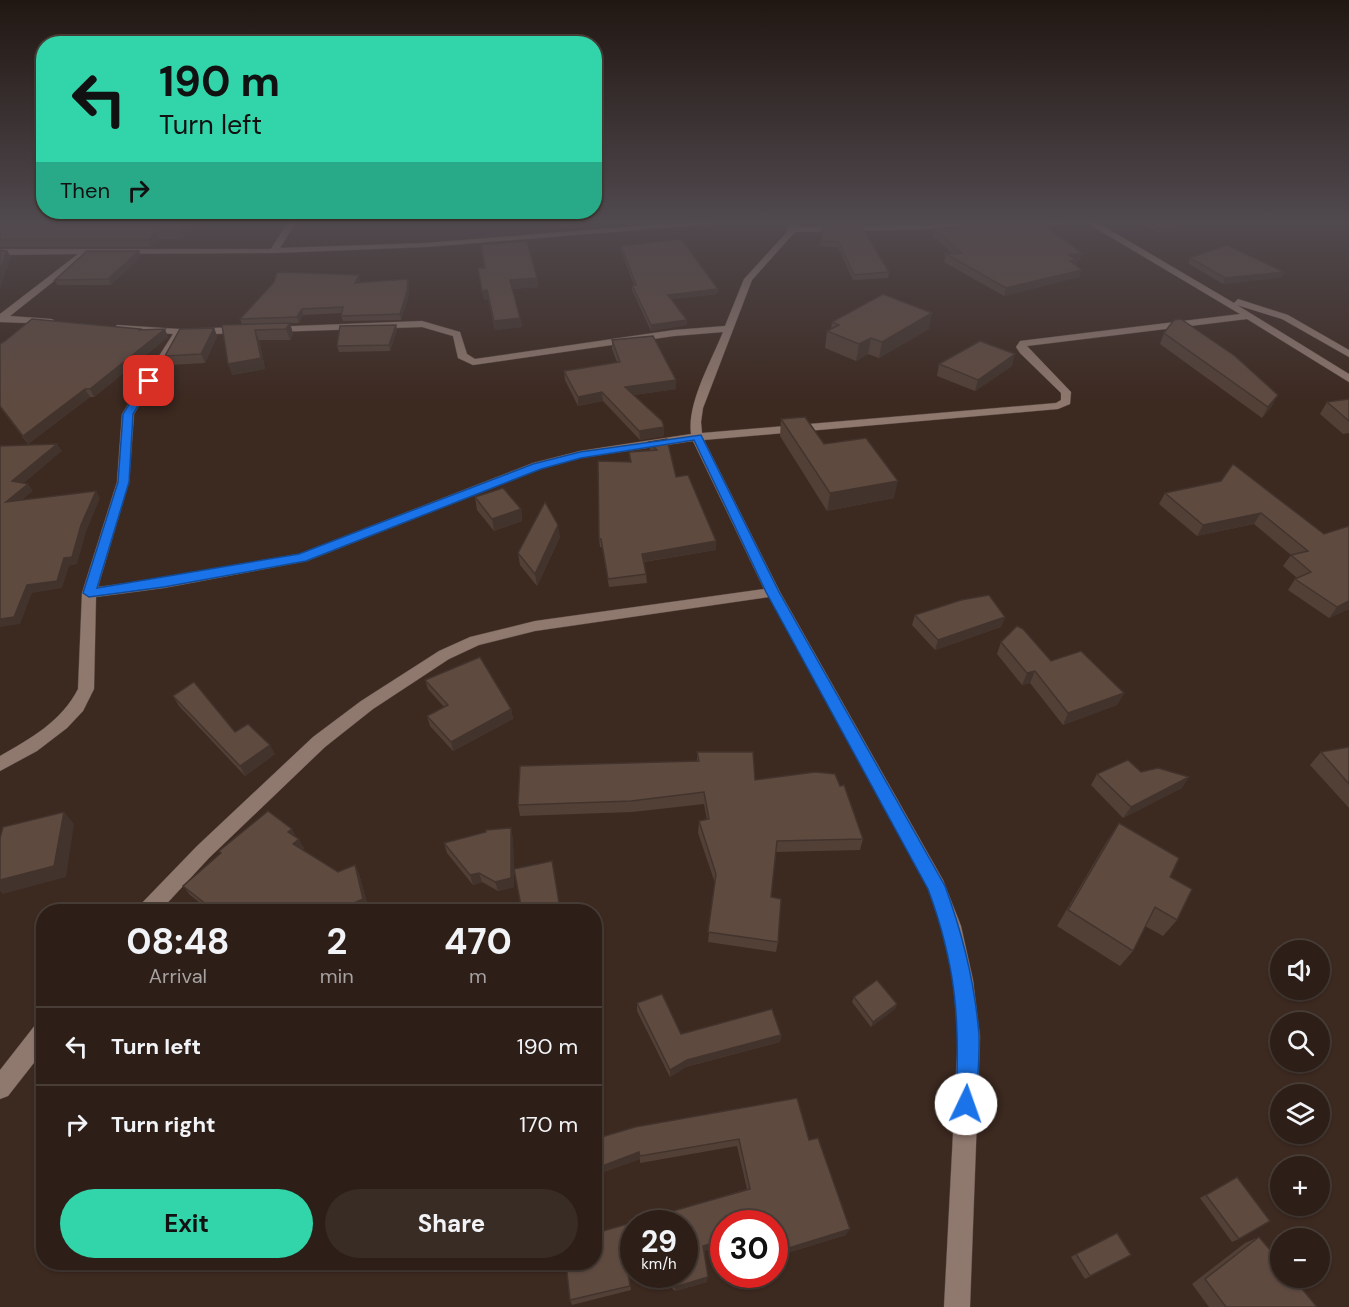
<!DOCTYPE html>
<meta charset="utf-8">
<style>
body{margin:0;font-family:"DM Sans",sans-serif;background:#392c25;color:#f1f3f6;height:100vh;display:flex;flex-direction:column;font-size:22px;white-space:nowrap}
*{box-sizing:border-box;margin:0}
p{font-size:20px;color:#a7a2a2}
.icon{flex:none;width:33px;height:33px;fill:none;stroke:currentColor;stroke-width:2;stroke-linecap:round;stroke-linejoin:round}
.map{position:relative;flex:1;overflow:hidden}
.sheet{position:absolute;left:36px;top:904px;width:566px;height:366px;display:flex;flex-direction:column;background:#2d1f18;border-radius:24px;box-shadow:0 2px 4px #0004,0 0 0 2px #483d37}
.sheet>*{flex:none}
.guide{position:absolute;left:36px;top:36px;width:566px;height:183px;border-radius:24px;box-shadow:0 2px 4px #0004,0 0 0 2px #483d37;background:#32d4a9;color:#111;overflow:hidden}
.buttons{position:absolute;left:1270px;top:940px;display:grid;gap:12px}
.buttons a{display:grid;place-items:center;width:60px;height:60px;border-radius:50%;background:#2d1f18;box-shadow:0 2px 4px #0004,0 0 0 2px #483d37;font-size:30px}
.speed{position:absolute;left:620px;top:1210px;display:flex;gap:12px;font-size:30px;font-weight:700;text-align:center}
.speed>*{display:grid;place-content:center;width:78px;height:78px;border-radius:50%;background:#2d1f18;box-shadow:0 2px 4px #0004,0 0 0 2px #483d37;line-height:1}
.speed small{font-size:15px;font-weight:400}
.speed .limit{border:9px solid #d22;background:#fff;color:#111}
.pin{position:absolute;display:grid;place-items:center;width:51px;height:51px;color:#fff;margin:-26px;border-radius:12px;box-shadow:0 3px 9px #0006}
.me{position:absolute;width:66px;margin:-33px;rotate:3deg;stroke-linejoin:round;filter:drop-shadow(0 0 4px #0008)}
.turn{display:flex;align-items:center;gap:21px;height:126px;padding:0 24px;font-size:27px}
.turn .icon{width:78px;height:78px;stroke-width:2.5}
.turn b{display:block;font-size:42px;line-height:51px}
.then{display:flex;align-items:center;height:57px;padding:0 24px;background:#0003;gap:12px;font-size:22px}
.eta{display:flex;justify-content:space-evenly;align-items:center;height:102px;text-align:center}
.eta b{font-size:36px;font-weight:700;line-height:42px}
.primary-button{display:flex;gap:12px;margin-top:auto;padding:12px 24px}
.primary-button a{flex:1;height:69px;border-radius:36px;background:#32d4a9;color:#111;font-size:24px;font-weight:700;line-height:69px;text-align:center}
.primary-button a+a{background:#392c25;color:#f1f3f6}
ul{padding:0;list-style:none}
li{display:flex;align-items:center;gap:18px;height:78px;padding:0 24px;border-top:2px solid #483d37}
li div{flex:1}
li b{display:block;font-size:22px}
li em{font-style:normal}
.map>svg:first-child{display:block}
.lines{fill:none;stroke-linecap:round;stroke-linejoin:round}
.minor-casing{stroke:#57463f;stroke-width:1}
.minor{fill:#8f786e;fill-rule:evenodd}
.wall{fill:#524037}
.shaded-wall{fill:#42342d}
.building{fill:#5f4a40;stroke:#42342d;stroke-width:1.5}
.route{fill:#1a73e8;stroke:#114b97;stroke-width:1.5}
</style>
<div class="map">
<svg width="1349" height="1307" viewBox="0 0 1349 1307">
<rect width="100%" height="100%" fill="#3c2920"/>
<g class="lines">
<defs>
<g id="minor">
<polygon points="289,220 297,220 280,248 426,243 712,220 740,220 736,222 426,247 274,253 88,254 10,316 51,319 54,320 54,324 0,322 0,314 78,254 0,255 0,249 271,249"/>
<path d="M 798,220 L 806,220 L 800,227 L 979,224 L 983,226 L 979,228 L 795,232 L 752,280 L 703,408 L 701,422 L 702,433 L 1056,403 L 1061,400 L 1061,393 L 1020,353 L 1016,347 L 1020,341 L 1240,314 L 1087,223 L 1018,226 L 1018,222 L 1021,222 L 1093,220 L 1234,303 L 1238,299 L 1288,315 L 1349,350 L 1349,357 L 1282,319 L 1237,305 L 1349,374 L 1349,382 L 1247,319 L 1027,346 L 1071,392 L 1070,404 L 1058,409 L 704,440 L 780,592 L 943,880 L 961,926 L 973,980 L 980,1037 L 970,1307 L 944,1307 L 958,1037 L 953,980 L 941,926 L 928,889 L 769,597 L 535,631 L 479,645 L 449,659 L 373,709 L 325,747 L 209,858 L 159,912 L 136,912 L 139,906 L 197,846 L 313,737 L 361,701 L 439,651 L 470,637 L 535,621 L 764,589 L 693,441 L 580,458 L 541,469 L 307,561 L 164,588 L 96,597 L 94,689 L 83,711 L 67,728 L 37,751 L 0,771 L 0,756 C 30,739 62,721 78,689 L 82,593 L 117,482 L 122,414 L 173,334 L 120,330 L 115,327 L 117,325 L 179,329 L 242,327 L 247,330 L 242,333 L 182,335 L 134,414 L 129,482 L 98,587 L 164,578 L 299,554 L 533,463 L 580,451 L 691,434 C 687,403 711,362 723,332 L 674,336 L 473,365 L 458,358 L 453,336 L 422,327 L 272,332 L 267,329 L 269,327 L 422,321 L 460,332 L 467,354 L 475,359 L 674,330 L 725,326 L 744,279 L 787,232 L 787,228 Z"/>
<polygon points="1338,220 1349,220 1349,224"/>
<polygon points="44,1022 44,1050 8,1096 0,1099 0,1070 36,1024"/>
</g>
</defs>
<!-- minor casing -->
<use href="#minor" class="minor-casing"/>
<!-- minor -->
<use href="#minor" class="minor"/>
</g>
<!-- wall -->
<g class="wall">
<polygon points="0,220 199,220 181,239 159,239 150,247 0,247"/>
<polygon points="824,220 930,220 823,224"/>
<polygon points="1132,220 1210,220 1208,225 1159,233"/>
<polygon points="822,228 889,272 888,278 853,280 838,247 820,246"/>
<polygon points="934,229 1082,253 1080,260 1077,261 1076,265 1079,277 1004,296 944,262 946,254 953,254 933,236"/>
<polygon points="621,246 718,289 717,294 672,299 687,325 651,331 632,290 632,285 634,285 621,251"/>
<polygon points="141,256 111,285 57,285 55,280"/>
<polygon points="1190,258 1282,277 1223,284 1188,263"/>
<polygon points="479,277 537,278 538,287 512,289 520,318 522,327 495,330 488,299 484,300"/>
<polygon points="408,279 409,284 408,298 401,320 343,321 341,316 342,313 303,315 299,323 290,323 293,334 290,340 259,340 265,369 232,375 242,324 240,319 360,280 359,282"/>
<polygon points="832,322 929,329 879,358 868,354 856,361 825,348 827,331 831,329"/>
<polygon points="396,325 397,330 390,351 339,352 337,346"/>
<polygon points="214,328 217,336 205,363 169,365 165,356"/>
<polygon points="140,329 141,330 168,337 94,397 90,397 28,444 0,407 0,344"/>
<polygon points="1164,333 1272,406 1262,418 1160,344"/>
<polygon points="612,340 676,380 676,389 634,395 664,436 640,440 603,401 578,406 565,380 564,371 617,362 612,349"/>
<polygon points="939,364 1012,366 975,391 937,376"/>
<polygon points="1349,399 1349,433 1343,434 1320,414 1327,402"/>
<polygon points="781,419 894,498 827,511 780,436"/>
<polygon points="667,439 676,477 716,550 644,562 646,574 647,583 609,587 602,547 600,547 599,539 630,462 629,452 650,450 649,442"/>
<polygon points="1221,481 1324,534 1349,526 1349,609 1329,618 1288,590 1295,579 1297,578 1283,566 1291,555 1254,524 1197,536 1159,504 1165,493"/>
<polygon points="475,497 521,509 522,521 494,531 477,510"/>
<polygon points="560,537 537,586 520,565 518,553"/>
<polygon points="915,615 1005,617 1001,627 935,650 912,625"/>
<polygon points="1001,642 1051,661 1124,693 1117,705 1063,725 1030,683 1022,685 997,654"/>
<polygon points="425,680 511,709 513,719 453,751 430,726 427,716 444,707 428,689"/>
<polygon points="173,696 235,732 275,754 245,776 179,706"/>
<polygon points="1349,747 1349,808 1310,765 1321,752"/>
<polygon points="697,752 755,780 840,786 863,839 860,850 776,852 771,897 778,942 776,952 708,942 715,883 698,833 699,821 707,820 704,804 632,812 520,816 518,805 697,761"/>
<polygon points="1141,772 1182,788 1123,818 1091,785 1097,774"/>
<polygon points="1119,823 1170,877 1177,920 1163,936 1145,926 1133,951 1120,966 1057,926 1107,841"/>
<polygon points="297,838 304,848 302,850 338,872 355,865 359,874 368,907 357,912 212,912 190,895 183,886 221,853 219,851"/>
<polygon points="513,838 514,887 498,891 482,882 473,885 447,853 444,843"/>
<polygon points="854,997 897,1004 895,1009 871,1027 852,1002"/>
<polygon points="637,1003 681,1034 781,1035 780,1042 686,1067 670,1077 637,1011"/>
<polygon points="635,1127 809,1140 846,1235 777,1256 774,1255 774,1224 723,1224 723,1245 704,1251 707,1282 675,1291 658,1275 684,1275 633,1224 633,1252 623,1242 631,1290 572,1305 570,1300 594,1263 594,1208 597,1233 747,1189 737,1146 640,1163 640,1159 598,1174"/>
<polygon points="1237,1177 1239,1239 1232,1242 1200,1198"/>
<polygon points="1259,1237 1317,1307 1209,1307 1192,1284 1245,1243"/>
<polygon points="1076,1254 1131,1255 1085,1279 1071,1257"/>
<polygon points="314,1263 379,1263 322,1271 313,1266"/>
</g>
<!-- shaded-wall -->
<g class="shaded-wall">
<polygon points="191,220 199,220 181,239 178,232"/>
<polygon points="1211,220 1208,225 1159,233 1161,228"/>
<polygon points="156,232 159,239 150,247 148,240"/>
<polygon points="7,251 11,257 0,289 0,271"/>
<polygon points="139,251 141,256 111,285 108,279"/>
<polygon points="1082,253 1080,260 1077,261 1075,268 1068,269 1069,255"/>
<polygon points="1082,270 1079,277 1004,296 1006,288"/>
<polygon points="1284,272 1282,277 1223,284 1225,278"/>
<polygon points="359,275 360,280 356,288 355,283"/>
<polygon points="537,278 538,287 511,289 510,280"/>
<polygon points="408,279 409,284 408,298 401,320 400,314"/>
<polygon points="718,289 717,294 668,300 668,295"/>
<polygon points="487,290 488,299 484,300 482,291"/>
<polygon points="302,309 303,315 299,323 297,317"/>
<polygon points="932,313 929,329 879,358 882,342"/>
<polygon points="520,318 522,327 495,330 494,321"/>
<polygon points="687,320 687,325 651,331 651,325"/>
<polygon points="290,323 293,334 290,340 286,329"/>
<polygon points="396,325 397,330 390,351 389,345"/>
<polygon points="214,328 217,336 205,363 201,354"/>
<polygon points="165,329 168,337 94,397 90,389"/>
<polygon points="255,330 259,340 265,369 232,375 228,364"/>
<polygon points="871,338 868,354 856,361 859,344"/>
<polygon points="1015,354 1012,366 975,391 978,380"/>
<polygon points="676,380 676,389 626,396 625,387"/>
<polygon points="85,389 90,397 28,444 23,436"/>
<polygon points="602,392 603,401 578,406 578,397"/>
<polygon points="1278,395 1272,406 1262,418 1268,407"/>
<polygon points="664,427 664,436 640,440 639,431"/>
<polygon points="57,444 62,451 17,489 12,481"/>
<polygon points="898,481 894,498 827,511 830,493"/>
<polygon points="28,484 33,491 11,509 6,502"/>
<polygon points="96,491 100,498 86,532 77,564 69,566 62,588 32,593 20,624 0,627 0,619 27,585 81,525"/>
<polygon points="521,509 522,521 494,531 492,519"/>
<polygon points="1261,513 1254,524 1197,536 1203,525"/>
<polygon points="558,525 560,537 537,586 535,574"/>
<polygon points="716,541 716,550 642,562 642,554"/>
<polygon points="1349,601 1349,609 1329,618 1337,607"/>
<polygon points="1005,617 1001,627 935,650 938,640"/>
<polygon points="1035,671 1030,683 1022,685 1027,673"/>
<polygon points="1124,693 1117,705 1063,725 1068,713"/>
<polygon points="511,709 513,719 453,751 451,742"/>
<polygon points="270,745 275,754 245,776 240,766"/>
<polygon points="1189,777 1182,788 1123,818 1131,807"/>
<polygon points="64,812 74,824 66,877 3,894 0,891 0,880"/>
<polygon points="511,828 513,838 514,887 498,891 495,882"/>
<polygon points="292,829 297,838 293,841 288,832"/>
<polygon points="299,839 304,848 299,853 293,844"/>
<polygon points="355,865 359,874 368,907 357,912 333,912"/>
<polygon points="553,866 560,908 543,912 522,912 522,911"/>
<polygon points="479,873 482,882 473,885 470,875"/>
<polygon points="897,1004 895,1009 871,1027 873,1022"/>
<polygon points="781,1035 780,1042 686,1067 670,1077 670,1070 687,1060"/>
<polygon points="639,1152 640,1159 598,1174 597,1168"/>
<polygon points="850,1229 846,1235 777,1256 779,1251"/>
<polygon points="723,1240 723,1245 703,1251 703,1246"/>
<polygon points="708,1277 707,1282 675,1291 675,1287"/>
</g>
<!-- building -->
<g class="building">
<polygon points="0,220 191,220 178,232 156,232 148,240 0,240"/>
<polygon points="1036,220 1082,253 1069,255 1077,260 1070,261 1082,270 1006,288 946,254 962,253 934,229"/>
<polygon points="1144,220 1211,220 1161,228"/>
<polygon points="862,227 889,272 854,275 839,242 821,241 822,228"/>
<polygon points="681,239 718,289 668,295 687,320 651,325 632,285 636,285 621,246"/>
<polygon points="527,241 537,278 510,280 520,318 494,321 487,290 482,291 478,268 485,268 481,245"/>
<polygon points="1227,245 1284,272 1225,278 1190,258"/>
<polygon points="0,250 7,251 0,271"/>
<polygon points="87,251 139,251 108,279 55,280"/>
<polygon points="277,272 359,275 355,283 408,279 407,292 400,314 341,316 343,307 302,309 297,317 240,319 274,282"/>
<polygon points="883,294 932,313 882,342 871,338 859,344 827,331 839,325 832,322"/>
<polygon points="32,319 140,329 138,330 165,329 90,389 85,389 23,436 0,406 0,344 5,341"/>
<polygon points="1181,319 1235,356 1278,395 1268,407 1164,333 1174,320"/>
<polygon points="290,323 286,329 255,330 261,358 228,364 222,325"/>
<polygon points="396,325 389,345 337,346 340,326"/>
<polygon points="214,328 201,354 165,356 180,329"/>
<polygon points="653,336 676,380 625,387 662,421 664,427 639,431 602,392 578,397 564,371 620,362 612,340"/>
<polygon points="980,341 1015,354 978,380 939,364"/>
<polygon points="1349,399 1349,421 1327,402"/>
<polygon points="805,417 824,444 866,438 898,481 830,493 781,419"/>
<polygon points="667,439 676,477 688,475 716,541 642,554 646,574 608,579 601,539 599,539 598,461 631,462 629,452 657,450 649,442"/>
<polygon points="57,444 12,481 28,484 6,502 96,491 81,525 72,557 64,558 57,581 27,585 14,617 0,619 0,446"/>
<polygon points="1233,464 1324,534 1349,526 1349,601 1337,607 1295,579 1311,572 1291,555 1308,551 1261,513 1203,525 1165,493 1221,481"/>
<polygon points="503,488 521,509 492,519 475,497"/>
<polygon points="545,502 558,525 535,574 518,553"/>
<polygon points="989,595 1005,617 938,640 915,615 961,600"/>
<polygon points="1017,626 1023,629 1051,661 1081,651 1124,693 1068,713 1035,671 1027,673 1001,642"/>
<polygon points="480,657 511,709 451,742 427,716 448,705 425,680"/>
<polygon points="194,682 235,732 248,724 270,745 240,766 173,696"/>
<polygon points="1349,747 1349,784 1321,752"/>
<polygon points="697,752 753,752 755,780 815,772 835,774 840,786 844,785 863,839 777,841 771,897 781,899 778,942 708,932 716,874 699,821 709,819 704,792 631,801 518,805 520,766 699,761"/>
<polygon points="1128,760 1141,772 1158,768 1189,777 1131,807 1097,774"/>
<polygon points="268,811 292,829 288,832 299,839 293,844 338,872 355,865 363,899 333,912 216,912 183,886 221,853 219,851"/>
<polygon points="64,812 54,866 0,880 0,838 3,827"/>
<polygon points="1119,823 1179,858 1170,877 1192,889 1177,920 1155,907 1133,951 1068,910"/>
<polygon points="511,828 511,878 495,882 479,873 470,875 444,843 486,832 486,830"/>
<polygon points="552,861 559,903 522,911 514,869"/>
<polygon points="877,980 897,1004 873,1022 854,997"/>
<polygon points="662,994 681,1034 772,1009 781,1035 687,1060 670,1070 637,1003"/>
<polygon points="797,1098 809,1140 818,1138 850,1229 779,1251 774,1249 774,1224 723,1224 723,1240 703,1246 708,1277 675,1287 662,1275 684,1275 684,1224 633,1224 633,1247 622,1237 630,1286 570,1300 566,1263 594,1263 594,1215 596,1233 750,1189 739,1139 640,1156 639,1152 597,1168 595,1139 635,1127"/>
<polygon points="1237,1177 1270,1221 1239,1239 1206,1195"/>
<polygon points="1117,1233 1131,1255 1090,1276 1076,1254"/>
<polygon points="1259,1237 1281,1263 1281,1278 1293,1278 1317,1307 1226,1307 1205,1279"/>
<polygon points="314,1263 331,1263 313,1266"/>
</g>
<!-- sky -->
<linearGradient id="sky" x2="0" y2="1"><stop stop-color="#211712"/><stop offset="0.55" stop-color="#50494e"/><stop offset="1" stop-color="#50494e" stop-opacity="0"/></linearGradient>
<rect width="1349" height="403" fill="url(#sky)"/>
<!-- route -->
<path class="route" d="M 145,379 L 153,381 L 133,414 L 129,482 L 97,588 L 299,554 L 533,464 L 580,452 L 701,435 L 779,592 L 945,886 C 963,935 975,983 979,1035 C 980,1058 977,1082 976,1104 L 973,1112 L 966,1115 L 959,1112 L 956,1104 C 960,1023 957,967 928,889 L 766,592 L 694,440 L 581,458 L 541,469 L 306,561 L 164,587 L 89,597 L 83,593 L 118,482 L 123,414 Z"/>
</svg>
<div class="buttons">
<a><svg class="icon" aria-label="sound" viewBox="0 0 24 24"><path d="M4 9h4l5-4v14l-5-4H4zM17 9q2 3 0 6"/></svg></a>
<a><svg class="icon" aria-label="search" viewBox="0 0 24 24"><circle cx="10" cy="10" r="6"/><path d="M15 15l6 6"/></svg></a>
<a><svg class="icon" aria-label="layers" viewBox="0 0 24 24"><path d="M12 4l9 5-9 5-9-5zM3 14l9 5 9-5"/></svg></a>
<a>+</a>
<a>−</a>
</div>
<div class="speed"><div>29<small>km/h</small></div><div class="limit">30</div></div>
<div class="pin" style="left:149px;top:381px;background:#d93025"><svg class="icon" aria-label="arrive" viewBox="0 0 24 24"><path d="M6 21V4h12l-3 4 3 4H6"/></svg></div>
<svg class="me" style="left:966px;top:1104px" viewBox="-20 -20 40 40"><circle r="19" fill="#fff"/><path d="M0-13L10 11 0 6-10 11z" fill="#1a73e8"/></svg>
<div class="guide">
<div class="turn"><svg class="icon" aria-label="left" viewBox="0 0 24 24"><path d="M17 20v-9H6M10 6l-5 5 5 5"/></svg><div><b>190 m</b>Turn left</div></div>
<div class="then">Then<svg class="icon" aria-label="right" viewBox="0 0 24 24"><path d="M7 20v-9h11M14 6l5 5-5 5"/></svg></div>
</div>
<section class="sheet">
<div class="eta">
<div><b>08:48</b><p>Arrival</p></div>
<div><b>2</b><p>min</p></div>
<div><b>470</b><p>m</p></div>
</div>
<ul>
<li><svg class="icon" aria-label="left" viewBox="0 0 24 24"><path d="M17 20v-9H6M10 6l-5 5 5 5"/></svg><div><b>Turn left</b></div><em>190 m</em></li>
<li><svg class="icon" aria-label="right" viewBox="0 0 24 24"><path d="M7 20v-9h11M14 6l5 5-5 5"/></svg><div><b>Turn right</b></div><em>170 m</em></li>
</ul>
<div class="primary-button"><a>Exit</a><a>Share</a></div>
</section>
</div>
